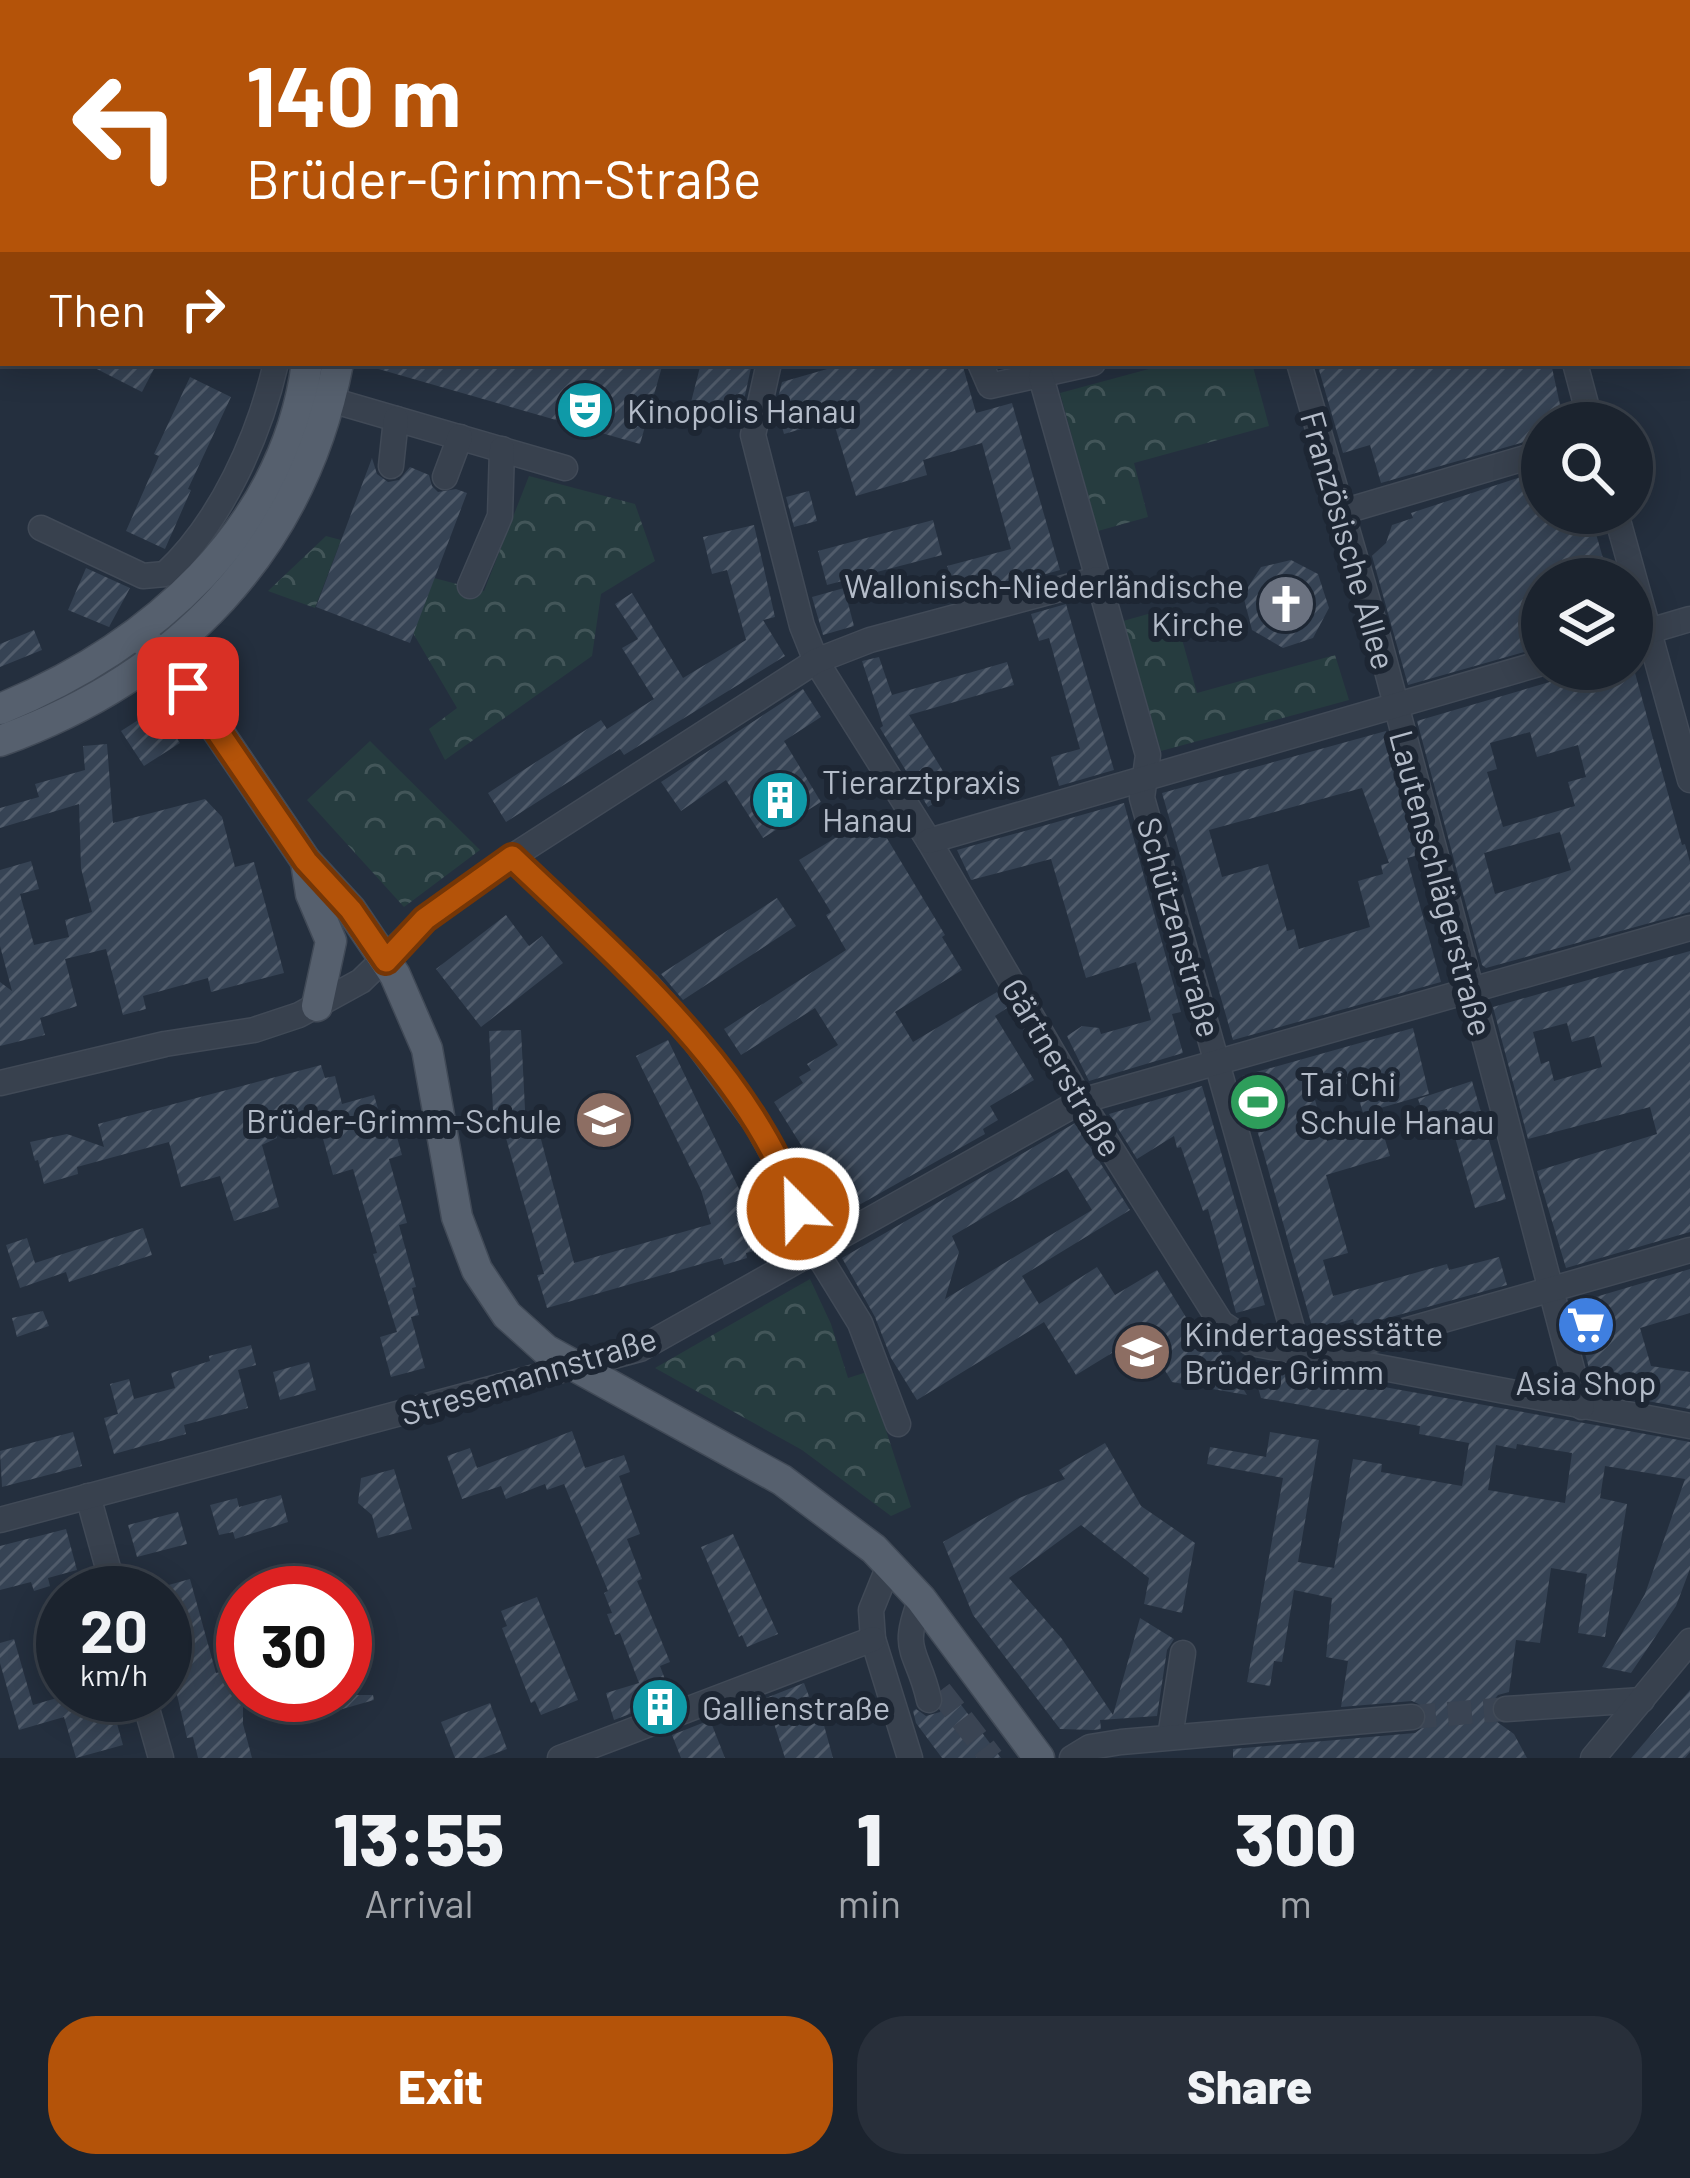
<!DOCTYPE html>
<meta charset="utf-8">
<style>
body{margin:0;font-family:Barlow,sans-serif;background:#282f3a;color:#f1f3f6;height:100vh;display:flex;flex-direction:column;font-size:45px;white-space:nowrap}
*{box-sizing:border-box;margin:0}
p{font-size:39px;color:#a0a4aa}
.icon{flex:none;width:66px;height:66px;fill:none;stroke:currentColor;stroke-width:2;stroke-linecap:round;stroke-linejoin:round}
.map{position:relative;height:1758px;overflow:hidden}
.drawer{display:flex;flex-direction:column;background:#1b232e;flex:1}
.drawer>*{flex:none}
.top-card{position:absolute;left:0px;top:0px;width:1692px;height:366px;box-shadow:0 6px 30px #0003,0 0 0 3px #39404a;background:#b45309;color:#fff;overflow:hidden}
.controls{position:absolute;left:1521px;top:402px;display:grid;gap:24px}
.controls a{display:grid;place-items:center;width:132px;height:132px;border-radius:50%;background:#1b232e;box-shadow:0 6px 30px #0003,0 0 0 3px #39404a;font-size:60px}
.speed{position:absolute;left:36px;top:1566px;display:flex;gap:24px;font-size:60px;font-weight:700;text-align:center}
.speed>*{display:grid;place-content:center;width:156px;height:156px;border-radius:50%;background:#1b232e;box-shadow:0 6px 30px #0003,0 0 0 3px #39404a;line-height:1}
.speed small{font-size:30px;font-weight:400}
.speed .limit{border:18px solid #d22;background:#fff;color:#111}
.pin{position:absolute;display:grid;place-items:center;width:102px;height:102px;color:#fff;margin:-51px;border-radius:24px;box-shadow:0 6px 18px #0006}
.me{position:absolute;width:132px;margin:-66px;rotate:337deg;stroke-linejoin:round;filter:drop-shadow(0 0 9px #0008)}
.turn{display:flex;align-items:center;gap:42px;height:252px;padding:0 48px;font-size:54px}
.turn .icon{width:156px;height:156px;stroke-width:2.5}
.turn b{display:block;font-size:84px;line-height:102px}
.then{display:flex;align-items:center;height:114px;padding:0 48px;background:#0003;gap:24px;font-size:45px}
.eta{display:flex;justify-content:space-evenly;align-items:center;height:204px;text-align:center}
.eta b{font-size:72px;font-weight:800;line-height:84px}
.cta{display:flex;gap:24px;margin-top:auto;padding:24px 48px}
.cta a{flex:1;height:138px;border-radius:48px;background:#b45309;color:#fff;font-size:48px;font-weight:800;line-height:138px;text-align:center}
.cta a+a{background:#282f3a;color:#f1f3f6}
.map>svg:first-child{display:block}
.park{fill:url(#park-crowns)}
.building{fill:url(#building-hatch);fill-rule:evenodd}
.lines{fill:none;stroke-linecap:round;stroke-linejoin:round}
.minor-tunnel{stroke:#3a4453;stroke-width:24;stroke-dasharray:24 12;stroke-linecap:butt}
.minor-casing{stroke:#414a57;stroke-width:27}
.major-casing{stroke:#414a57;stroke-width:33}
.minor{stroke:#38414e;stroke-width:24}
.major{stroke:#56606e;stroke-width:30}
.rail{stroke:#5a6575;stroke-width:6;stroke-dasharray:12 12;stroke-linecap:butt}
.route-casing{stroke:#753606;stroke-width:30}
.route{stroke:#b45309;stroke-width:21}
.labels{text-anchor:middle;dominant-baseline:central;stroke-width:12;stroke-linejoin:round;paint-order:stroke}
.poi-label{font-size:33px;fill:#b4bcc9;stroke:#1d2633;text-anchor:start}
.street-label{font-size:33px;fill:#b4bcc9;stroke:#1d2633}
</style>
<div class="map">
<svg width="1690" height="1758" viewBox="0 0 1690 1758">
<defs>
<pattern id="park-crowns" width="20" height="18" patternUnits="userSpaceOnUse" patternTransform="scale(3)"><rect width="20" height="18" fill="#263c3f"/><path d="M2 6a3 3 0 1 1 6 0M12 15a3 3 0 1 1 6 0" fill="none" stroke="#435659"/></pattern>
<pattern id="building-hatch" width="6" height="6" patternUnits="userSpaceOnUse" patternTransform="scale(3)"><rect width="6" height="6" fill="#364354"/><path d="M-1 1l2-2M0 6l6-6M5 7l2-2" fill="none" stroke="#515c6b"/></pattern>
</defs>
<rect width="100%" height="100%" fill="#242f3e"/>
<!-- park -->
<g class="park">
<polygon points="1171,363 1252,363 1269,426 1134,463 1148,517 1098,531 1060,393"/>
<polygon points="529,476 635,504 655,561 601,594 592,656 445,760 429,729 457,708 413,633 434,578 484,591"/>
<polygon points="326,536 341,540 315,608 268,591"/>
<polygon points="1173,607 1197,693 1335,655 1349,700 1161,751 1123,621"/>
<polygon points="370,741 480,850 404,907 307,800"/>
<polygon points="810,1279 831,1324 848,1378 867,1372 911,1507 891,1516 802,1450 655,1368"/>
</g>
<!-- building -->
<g class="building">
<polygon points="85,363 157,363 142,392"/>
<polygon points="376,363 663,363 640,444 375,368"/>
<polygon points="701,363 752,363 739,423 689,410"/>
<polygon points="848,363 962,363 976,413 1012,403 1060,570 958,599 947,566 1011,549 982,443 923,460 927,475 856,496 833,420 784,434 776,406 782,382"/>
<polygon points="1317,363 1551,363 1564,423 1542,423 1542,437 1381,483 1370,445 1343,453"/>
<polygon points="190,377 231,397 188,489 191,490 165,549 126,531 159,456 154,454"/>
<polygon points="372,458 377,474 388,482 399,480 410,467 429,475 432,486 438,492 456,489 467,493 410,643 316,607"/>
<polygon points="1542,470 1542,518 1559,513 1590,513 1609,579 1542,579 1542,647 1408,685 1372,556 1386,543 1392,525 1413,518 1411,513"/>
<polygon points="809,491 817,521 794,527 786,497"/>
<polygon points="933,520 942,555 827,585 818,551"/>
<polygon points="754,525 775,617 763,620 785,656 624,755 620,749 506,822 488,793 601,720 607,729 654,699 622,648 638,639 615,604 632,593 683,678 746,640 727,570 712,574 703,537"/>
<polygon points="1291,560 1318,574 1329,608 1313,638 1283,648 1252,630 1243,595 1261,567"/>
<polygon points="86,568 130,588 109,627 68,610"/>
<polygon points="844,588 854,626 823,635 812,597"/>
<polygon points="1066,604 1114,770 1059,786 1051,757 1080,749 1049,638 1039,641 1031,614"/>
<polygon points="34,630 42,650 0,667 0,644"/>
<polygon points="879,657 892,695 1007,662 1014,685 909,715 955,791 928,807 880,728 883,726 862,661"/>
<path d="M 1594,669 L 1634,669 L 1682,845 L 1685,844 L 1690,862 L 1690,912 L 1486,968 L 1482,965 L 1417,721 ZM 1530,732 L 1537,757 L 1578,745 L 1586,777 L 1568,782 L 1575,806 L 1503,827 L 1487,772 L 1497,769 L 1490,743 ZM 1560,832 L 1571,870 L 1495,894 L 1484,853 Z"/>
<polygon points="803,689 821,717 784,741 821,802 763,838 726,780 681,811 661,782"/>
<polygon points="157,708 180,743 144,766 121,731"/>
<path d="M 1386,731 L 1419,855 L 1407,858 L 1441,982 L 1233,1040 L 1162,793 ZM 1362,788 L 1389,863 L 1381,865 L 1383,874 L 1358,881 L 1370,927 L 1299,949 L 1294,929 L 1287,931 L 1268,864 L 1222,877 L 1209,830 Z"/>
<polygon points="107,744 113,823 205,799 222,817 235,867 254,862 284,973 211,992 208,978 143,996 146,1009 123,1015 106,949 65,959 77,1006 40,1018 45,1035 0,1046 0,982 12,991 0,946 0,870 31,861 39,889 20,894 34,945 69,937 65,920 92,912 81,868 79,804 0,828 0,808 39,797 35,784 85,770 83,746"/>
<polygon points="1124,803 1181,1012 1172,1014 1183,1053 1089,1081 1067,1036 1082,1026 1099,1028 1101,1034 1151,1020 1136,962 1086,978 1051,859 971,880 957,850"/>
<polygon points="873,815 945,935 942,937 962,970 895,1012 913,1042 997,992 1007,1008 995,1016 1034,1080 990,1106 998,1120 983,1129 985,1134 836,1218 822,1192 828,1188 774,1102 803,1083 799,1077 811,1070 807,1064 838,1045 815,1008 741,1055 724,1029 846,950 826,915 831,912 799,860"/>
<polygon points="777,898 796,926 683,1000 661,974"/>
<polygon points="506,915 529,946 542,936 563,963 481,1027 436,969"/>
<path d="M 1690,951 L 1690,1232 L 1566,1268 L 1537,1171 L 1657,1134 L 1650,1107 L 1528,1139 L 1493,1007 ZM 1567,1023 L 1572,1042 L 1594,1036 L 1602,1067 L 1554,1081 L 1549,1061 L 1541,1064 L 1533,1032 Z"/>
<polygon points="1413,1028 1429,1094 1363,1113 1354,1082 1313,1093 1327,1141 1381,1126 1390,1156 1326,1175 1348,1253 1323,1260 1333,1296 1447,1264 1449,1270 1499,1257 1507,1285 1355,1327 1353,1319 1313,1330 1242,1076"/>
<polygon points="521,1030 526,1129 538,1128 574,1263 711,1224 701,1190 636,1056 668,1040 740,1191 769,1183 772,1186 780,1215 748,1224 755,1251 746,1253 747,1258 724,1265 722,1258 547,1308 537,1275 544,1274 504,1131 494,1131 489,1031"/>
<polygon points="321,1065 325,1078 335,1076 342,1104 374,1095 385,1133 395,1130 402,1155 389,1159 407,1223 399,1225 416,1287 412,1288 419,1315 411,1317 425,1368 391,1377 380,1337 397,1332 373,1254 377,1253 353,1169 333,1175 315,1110 273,1121 277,1138 262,1145 279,1207 234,1221 220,1176 181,1187 169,1142 77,1167 78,1174 44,1184 38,1160 35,1161 30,1142 67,1134 104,1147 98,1124"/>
<polygon points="1472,1081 1506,1199 1475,1208 1447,1109 1423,1114 1418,1099"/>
<polygon points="1202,1086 1265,1305 1236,1313 1208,1209 1203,1211 1181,1147 1177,1148 1174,1136 1137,1159 1109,1114"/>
<path d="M 1075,1123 L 1130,1210 L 1022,1276 L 1039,1304 L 1097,1267 L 1115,1295 L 1157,1270 L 1203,1345 L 1215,1342 L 1247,1395 L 1172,1382 L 1143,1334 L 1076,1375 L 1044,1322 L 917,1400 L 891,1358 L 875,1317 L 842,1258 ZM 1067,1169 L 1092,1210 L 945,1299 L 959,1252 L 952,1236 Z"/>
<polygon points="143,1228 152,1255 69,1282 66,1272 20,1288 6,1245 27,1238 35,1263"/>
<polygon points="1690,1269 1690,1313 1640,1328 1651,1366 1690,1372 1690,1409 1595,1391 1572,1304"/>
<polygon points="43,1311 49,1326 17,1337 12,1318"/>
<polygon points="251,1345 256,1365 238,1370 248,1408 184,1425 186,1434 114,1454 104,1418 118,1414 110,1384 129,1379 134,1399 175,1388 171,1373 210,1361 209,1356"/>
<polygon points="309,1362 316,1390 280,1400 273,1372"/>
<path d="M 1251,1363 L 1690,1442 L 1690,1569 L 1676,1606 L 1631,1673 L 1602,1667 L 1645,1594 L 1685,1479 L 1605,1466 L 1600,1498 L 1627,1504 L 1605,1637 L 1578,1633 L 1587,1574 L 1551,1568 L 1540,1643 L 1516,1640 L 1509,1692 L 1498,1695 L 1491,1703 L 1493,1719 L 1514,1734 L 1527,1758 L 1233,1758 L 1233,1749 L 1415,1733 L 1426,1725 L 1428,1717 L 1425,1707 L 1412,1701 L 1341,1707 L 1348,1661 L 1326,1657 L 1332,1598 L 1294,1590 L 1282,1662 L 1274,1661 L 1270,1686 L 1247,1682 L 1283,1478 L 1207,1464 L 1210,1447 L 1266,1457 L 1270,1432 L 1319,1440 L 1298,1562 L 1334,1568 L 1353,1459 L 1382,1464 L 1381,1472 L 1462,1486 L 1469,1443 L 1419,1434 L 1420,1426 L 1261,1398 ZM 1517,1444 L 1572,1453 L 1565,1503 L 1488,1490 L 1496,1445 L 1516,1449 Z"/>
<polygon points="572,1431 585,1468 624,1455 630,1472 619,1476 640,1534 627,1539 642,1579 637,1581 670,1662 660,1666 672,1698 614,1720 606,1693 639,1683 620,1633 615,1635 607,1614 612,1613 604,1593 608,1591 564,1484 547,1490 545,1484 506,1499 501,1486 462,1499 447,1456 470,1448 477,1468"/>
<polygon points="73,1432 82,1466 2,1487 0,1451"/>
<polygon points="1105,1443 1141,1506 1195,1543 1182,1613 1144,1604 1149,1578 1081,1525 1009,1578 1062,1639 1113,1715 1140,1618 1174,1639 1167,1650 1157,1716 1100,1720 1101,1729 1093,1730 1060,1729 973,1615 943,1542 1017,1499 1065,1479 1059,1470"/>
<polygon points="394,1469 412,1529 378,1538 372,1515 358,1503 361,1478"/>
<polygon points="281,1495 288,1522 235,1539 233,1532 219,1535 210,1505 237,1498 239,1507"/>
<polygon points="178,1512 187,1544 137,1557 128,1525"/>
<polygon points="66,1529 77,1570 48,1578 50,1586 34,1591 31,1582 0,1590 0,1546"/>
<polygon points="733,1534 778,1634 747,1647 742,1635 739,1637 701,1547"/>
<polygon points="190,1579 216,1673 243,1666 243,1724 252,1758 198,1758 193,1737 187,1738 165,1643 165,1586"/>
<polygon points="537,1597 578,1700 541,1715 535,1701 531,1703 502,1628 507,1626 501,1611"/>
<polygon points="14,1639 33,1705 67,1695 109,1695 123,1745 76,1758 64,1717 19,1730 0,1663 0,1643"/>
<polygon points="804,1683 818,1720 822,1718 833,1758 785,1758 766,1698"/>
<polygon points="947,1686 1001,1758 942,1758 916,1723 913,1711 916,1709 926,1716 940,1712 945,1703 943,1689"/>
<polygon points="1690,1690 1690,1752 1685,1758 1631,1758"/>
<polygon points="297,1695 373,1695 374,1700 304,1720"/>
<polygon points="490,1703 507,1749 483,1758 455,1758 441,1722"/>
<polygon points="710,1720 725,1758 681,1758 672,1735"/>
</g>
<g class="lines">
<!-- minor-tunnel -->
<g class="minor-tunnel">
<polyline points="940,1691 992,1758"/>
<polyline points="1412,1717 1506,1709"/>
</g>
<defs>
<g id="minor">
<polyline points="1188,0 1190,3"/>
<polyline points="1477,0 1478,3"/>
<polyline points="587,3 593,3"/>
<polyline points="869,3 870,0"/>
<polyline points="1282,3 1292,0"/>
<polyline points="1689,197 1690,197"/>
<polyline points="769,363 753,435 802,626 816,661 929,841 1081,1101 1221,1323 1251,1343 1690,1426"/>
<polyline points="980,363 990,386 1093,363"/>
<polyline points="1299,363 1377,633 1582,1407"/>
<polyline points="1575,363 1591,423"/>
<polyline points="1041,377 1148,755 1142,798 1299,1353"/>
<polyline points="331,400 565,468"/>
<polyline points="391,466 396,419"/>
<polyline points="445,477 460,437"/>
<polyline points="1342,512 1542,453"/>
<polyline points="1616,513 1690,780"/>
<path d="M 41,528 L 143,576 L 165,574 C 221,522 259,437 276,363"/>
<polyline points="470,586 500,516 502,449"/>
<polyline points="1632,636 1690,619"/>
<polyline points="929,841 1542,663"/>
<polyline points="512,857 647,984 683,1025 757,1125 789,1184 806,1235 860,1323 898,1424"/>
<polyline points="0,1083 165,1044 254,1030 299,1015 361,981 425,919 512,857 816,661 870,640 1097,579"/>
<polyline points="1323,1354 1690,1250"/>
<polyline points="88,1496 115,1593"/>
<polyline points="0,1520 640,1349 1081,1101 1690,928"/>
<polyline points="890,1563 871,1610 873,1639 910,1758"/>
<path d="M 921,1599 C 899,1653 918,1650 929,1700"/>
<polyline points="143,1695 161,1758"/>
<polyline points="1506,1709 1642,1700"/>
<polyline points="1170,1737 1183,1653"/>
<polyline points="560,1758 873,1639"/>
<polyline points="1072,1758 1090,1747 1121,1742 1412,1717"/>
<polyline points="1593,1758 1690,1641"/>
</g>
<g id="major">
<polyline points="328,3 329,0"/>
<polyline points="359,3 360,0"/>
<polyline points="138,635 175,668 306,861 351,910 395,975 427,1049 457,1217 477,1270 507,1315 546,1350 782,1480 874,1549 921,1599 1039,1758"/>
<path d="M 0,709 C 149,648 285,531 307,363"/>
<path d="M 0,741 C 177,677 302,551 338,363"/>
<polyline points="306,861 311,894 331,941 317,1006"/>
</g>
</defs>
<!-- minor casing -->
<use href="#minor" class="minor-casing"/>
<!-- major casing -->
<use href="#major" class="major-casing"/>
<!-- minor -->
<use href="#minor" class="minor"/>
<!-- major -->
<use href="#major" class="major"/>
<!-- rail -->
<g class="rail">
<polyline points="183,3 184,0"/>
<polyline points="219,3 221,0"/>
<polyline points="0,286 3,282"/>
<polyline points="0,316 3,311"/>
<polyline points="0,342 3,338"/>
</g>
</g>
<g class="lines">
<defs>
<path id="route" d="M 188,688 L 306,861 L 351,910 L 386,961 L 425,919 L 512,857 C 614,955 752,1071 798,1209"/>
</defs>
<!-- route casing -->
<use href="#route" class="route-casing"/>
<!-- route -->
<use href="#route" class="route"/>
</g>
<!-- icons -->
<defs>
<symbol id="theatre-disc" viewBox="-11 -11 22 22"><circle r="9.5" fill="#0f9aa8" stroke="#1d2633"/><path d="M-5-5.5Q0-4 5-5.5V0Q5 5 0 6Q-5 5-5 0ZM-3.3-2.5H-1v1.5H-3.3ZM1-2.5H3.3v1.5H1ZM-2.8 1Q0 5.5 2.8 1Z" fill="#fff"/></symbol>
<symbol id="church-disc" viewBox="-11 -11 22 22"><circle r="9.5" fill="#6b7280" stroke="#1d2633"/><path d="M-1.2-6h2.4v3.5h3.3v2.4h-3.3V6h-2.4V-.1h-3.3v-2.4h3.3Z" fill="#fff"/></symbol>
<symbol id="building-disc" viewBox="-11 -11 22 22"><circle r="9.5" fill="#0f9aa8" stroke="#1d2633"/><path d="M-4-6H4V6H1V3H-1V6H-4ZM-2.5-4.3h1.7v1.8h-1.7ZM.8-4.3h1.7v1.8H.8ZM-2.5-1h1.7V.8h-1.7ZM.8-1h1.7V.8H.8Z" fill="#fff"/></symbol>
<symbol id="stadium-disc" viewBox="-11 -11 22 22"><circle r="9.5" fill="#2e9e5b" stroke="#1d2633"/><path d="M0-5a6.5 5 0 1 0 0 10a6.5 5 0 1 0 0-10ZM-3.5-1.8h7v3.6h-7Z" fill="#fff"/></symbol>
<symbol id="school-disc" viewBox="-11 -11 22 22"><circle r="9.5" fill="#8d6e63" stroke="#1d2633"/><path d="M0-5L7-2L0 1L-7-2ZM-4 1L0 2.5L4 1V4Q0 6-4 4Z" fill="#fff"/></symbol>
<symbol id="supermarket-disc" viewBox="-11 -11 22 22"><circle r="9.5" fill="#3f7fe0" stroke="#1d2633"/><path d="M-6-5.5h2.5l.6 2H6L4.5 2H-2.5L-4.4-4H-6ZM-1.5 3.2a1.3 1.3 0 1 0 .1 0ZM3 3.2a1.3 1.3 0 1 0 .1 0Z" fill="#fff"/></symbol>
</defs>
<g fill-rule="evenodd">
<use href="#theatre-disc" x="552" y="377" width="66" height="66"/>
<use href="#church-disc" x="1253" y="571" width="66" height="66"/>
<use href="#building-disc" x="747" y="767" width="66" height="66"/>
<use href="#stadium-disc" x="1225" y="1069" width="66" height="66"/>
<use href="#school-disc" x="571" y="1087" width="66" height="66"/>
<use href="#supermarket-disc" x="1553" y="1292" width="66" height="66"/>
<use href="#school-disc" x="1109" y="1319" width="66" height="66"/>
<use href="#building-disc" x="627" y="1674" width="66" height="66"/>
</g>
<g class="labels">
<!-- poi labels -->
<g class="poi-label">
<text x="627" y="410">Kinopolis Hanau</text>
<text x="1244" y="585" text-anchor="end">Wallonisch-Niederländische<tspan x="1244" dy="38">Kirche</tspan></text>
<text x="822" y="781">Tierarztpraxis<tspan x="822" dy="38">Hanau</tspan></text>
<text x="1300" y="1083">Tai Chi<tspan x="1300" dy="38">Schule Hanau</tspan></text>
<text x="562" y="1120" text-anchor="end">Brüder-Grimm-Schule</text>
<text x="1184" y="1333">Kindertagesstätte<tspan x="1184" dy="38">Brüder Grimm</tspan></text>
<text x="1586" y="1382" text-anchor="middle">Asia Shop</text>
<text x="702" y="1707">Gallienstraße</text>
</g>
<!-- street labels -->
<g class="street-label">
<text transform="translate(1349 540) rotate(74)">Französische Allee</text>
<text transform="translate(1442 883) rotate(75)">Lautenschlägerstraße</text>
<text transform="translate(1180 927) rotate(74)">Schützenstraße</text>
<text transform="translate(1063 1067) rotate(59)">Gärtnerstraße</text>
<text transform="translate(528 1375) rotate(-17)">Stresemannstraße</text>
</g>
</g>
</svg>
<div class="controls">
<a><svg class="icon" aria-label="search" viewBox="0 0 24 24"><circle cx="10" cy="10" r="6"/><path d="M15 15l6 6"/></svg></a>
<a><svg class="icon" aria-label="layers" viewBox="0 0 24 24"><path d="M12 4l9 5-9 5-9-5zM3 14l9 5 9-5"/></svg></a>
</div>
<div class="speed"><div>20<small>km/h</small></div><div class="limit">30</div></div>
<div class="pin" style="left:188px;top:688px;background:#d93025"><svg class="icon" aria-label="arrive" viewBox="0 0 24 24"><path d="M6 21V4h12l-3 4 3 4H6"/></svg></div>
<svg class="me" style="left:798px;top:1209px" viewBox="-20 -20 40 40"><circle r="17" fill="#b45309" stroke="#fff" stroke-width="3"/><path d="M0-11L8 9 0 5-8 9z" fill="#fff"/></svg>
<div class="top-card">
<div class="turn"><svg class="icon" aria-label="left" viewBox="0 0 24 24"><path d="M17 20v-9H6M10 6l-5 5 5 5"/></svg><div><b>140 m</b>Brüder-Grimm-Straße</div></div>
<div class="then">Then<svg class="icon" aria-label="right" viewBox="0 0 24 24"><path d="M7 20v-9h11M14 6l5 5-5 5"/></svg></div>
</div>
</div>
<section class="drawer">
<div class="eta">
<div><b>13:55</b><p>Arrival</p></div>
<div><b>1</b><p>min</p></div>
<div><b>300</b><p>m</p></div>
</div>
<div class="cta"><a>Exit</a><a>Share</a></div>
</section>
